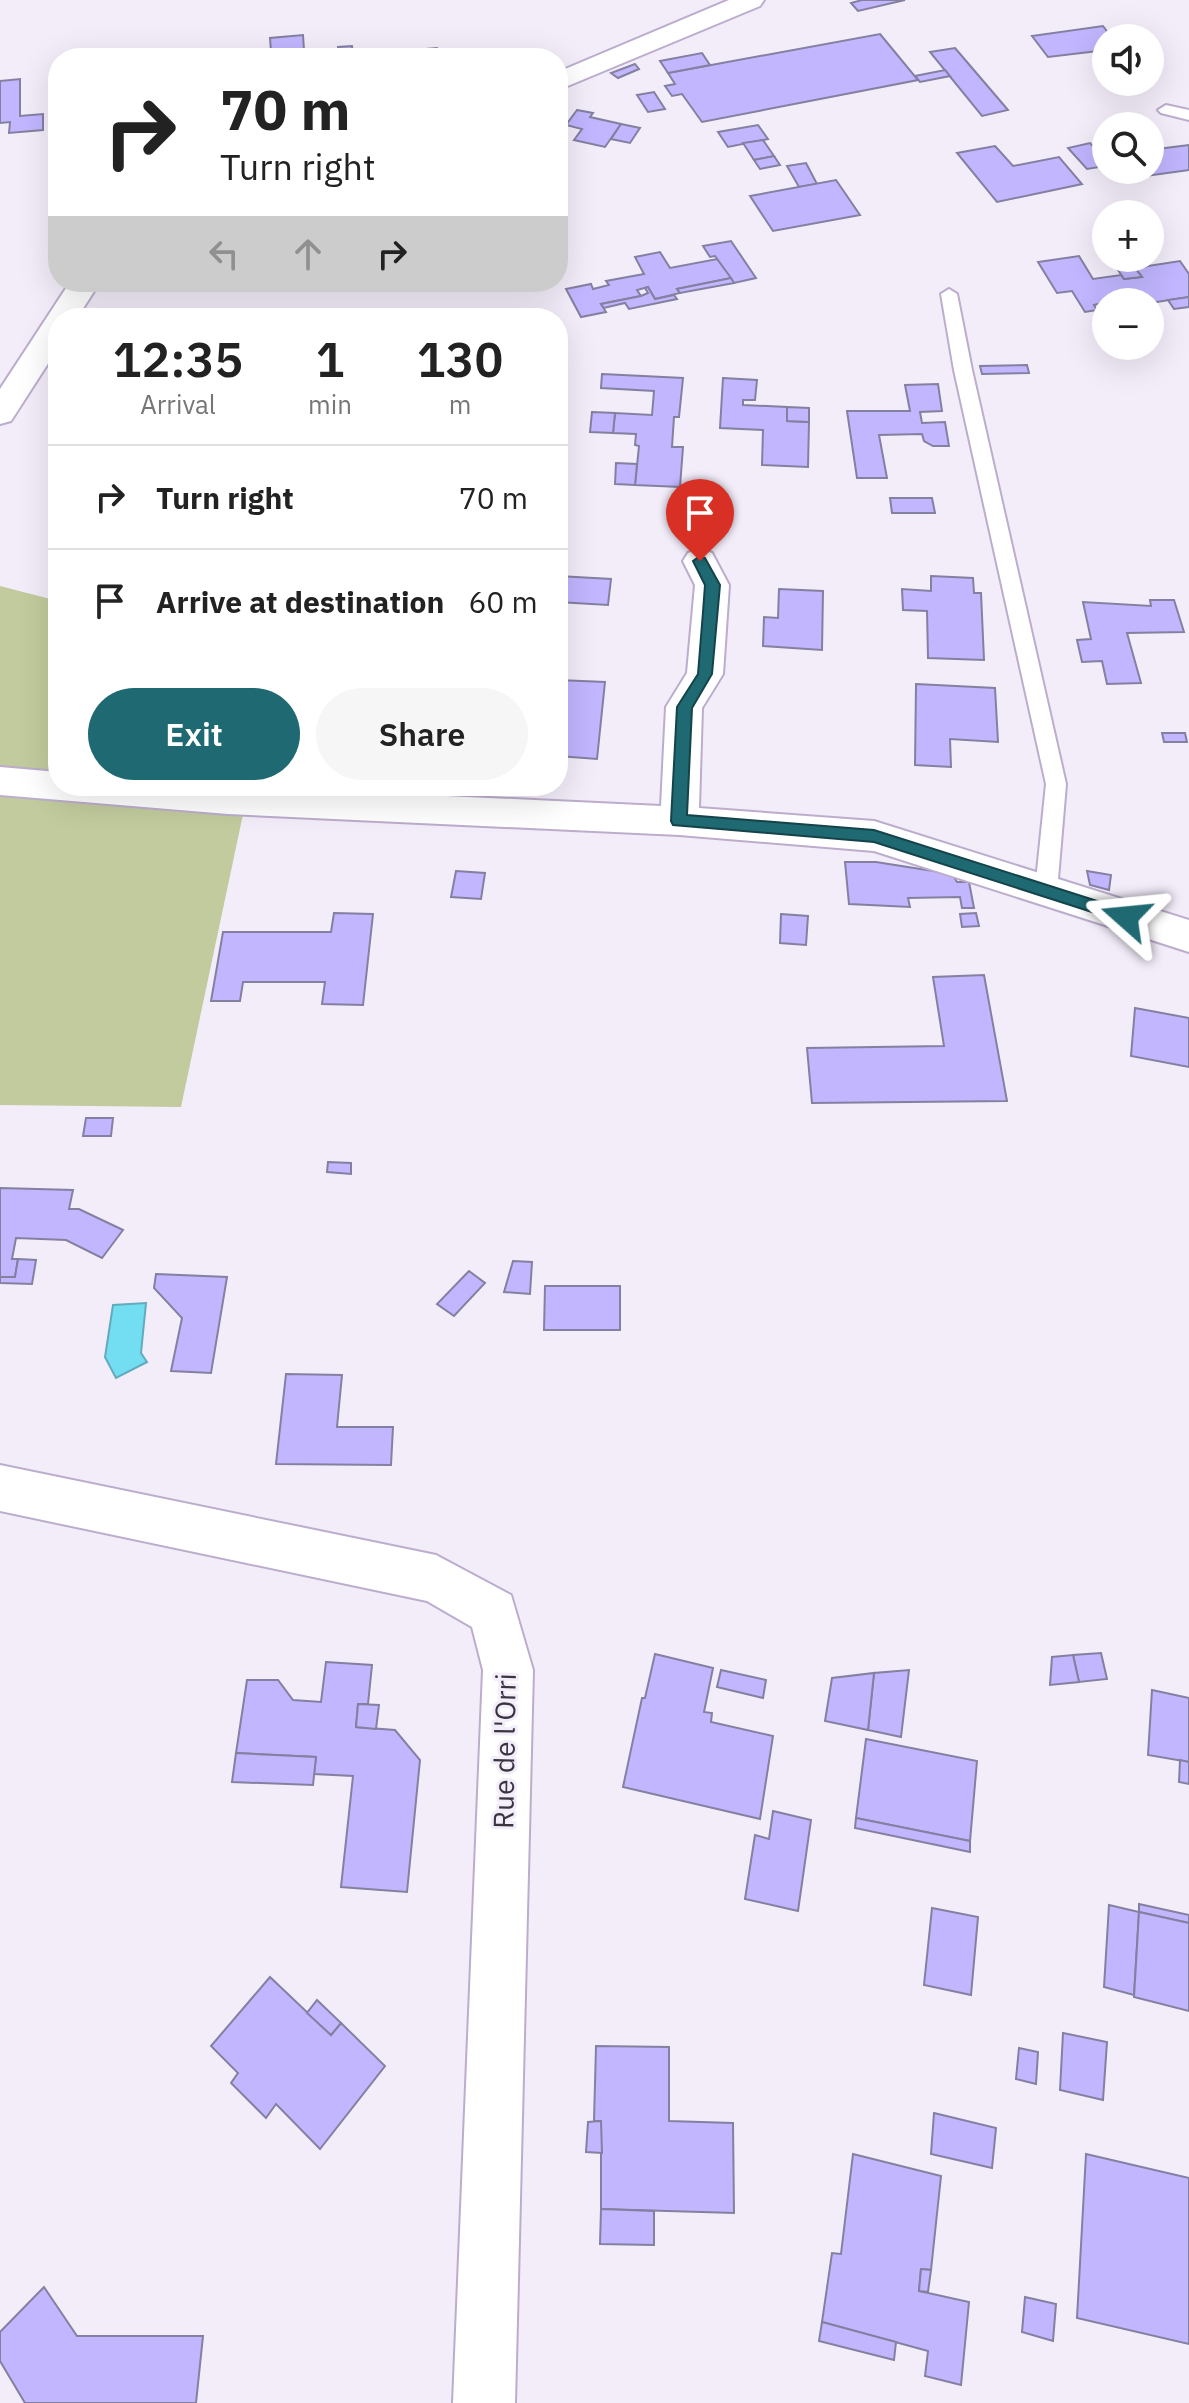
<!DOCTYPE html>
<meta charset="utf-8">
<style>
body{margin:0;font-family:"IBM Plex Sans",sans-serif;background:#f6f6f6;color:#222;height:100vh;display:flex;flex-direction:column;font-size:30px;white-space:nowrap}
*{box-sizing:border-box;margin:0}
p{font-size:26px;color:#767676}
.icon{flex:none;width:44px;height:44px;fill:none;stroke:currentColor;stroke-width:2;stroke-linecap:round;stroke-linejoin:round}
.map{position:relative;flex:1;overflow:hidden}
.side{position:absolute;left:48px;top:308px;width:520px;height:488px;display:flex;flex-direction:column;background:#fff;border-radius:32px;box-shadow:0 8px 32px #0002}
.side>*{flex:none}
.guide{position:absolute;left:48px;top:48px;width:520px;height:244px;border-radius:32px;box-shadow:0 8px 32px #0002;background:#fff;color:#222;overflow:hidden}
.fabs{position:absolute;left:1092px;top:24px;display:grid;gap:16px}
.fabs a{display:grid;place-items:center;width:72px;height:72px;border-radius:50%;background:#fff;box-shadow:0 8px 32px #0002;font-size:40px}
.pin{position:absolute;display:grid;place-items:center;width:68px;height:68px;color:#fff;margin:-82px -34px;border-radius:50% 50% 50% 0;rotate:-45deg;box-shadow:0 0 8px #0007}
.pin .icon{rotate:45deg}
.me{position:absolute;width:88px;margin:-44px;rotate:288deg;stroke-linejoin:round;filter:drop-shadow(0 0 6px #0008)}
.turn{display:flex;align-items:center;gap:28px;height:168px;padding:0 40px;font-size:36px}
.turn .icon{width:104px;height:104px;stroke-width:2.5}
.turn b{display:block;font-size:56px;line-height:68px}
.lanes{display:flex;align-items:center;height:76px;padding:0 40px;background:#0003;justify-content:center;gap:40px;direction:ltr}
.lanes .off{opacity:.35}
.eta{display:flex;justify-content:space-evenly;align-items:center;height:136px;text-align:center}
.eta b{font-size:48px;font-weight:600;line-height:56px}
.primary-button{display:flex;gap:16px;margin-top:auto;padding:16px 40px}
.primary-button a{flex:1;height:92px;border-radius:48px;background:#1e6972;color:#fff;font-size:32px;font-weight:600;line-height:92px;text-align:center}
.primary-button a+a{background:#f6f6f6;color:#222}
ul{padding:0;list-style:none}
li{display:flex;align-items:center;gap:24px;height:104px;padding:0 40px;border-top:2px solid #e0e0e0}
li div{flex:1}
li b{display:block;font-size:30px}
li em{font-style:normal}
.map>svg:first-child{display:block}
.green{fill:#c2cb9d}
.water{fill:#73def2;stroke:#62abbd;stroke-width:2}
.building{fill:#c1b6ff;stroke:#8480a0;stroke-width:2}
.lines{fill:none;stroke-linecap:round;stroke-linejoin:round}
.service-casing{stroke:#bcadcd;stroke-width:4}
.minor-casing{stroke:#bcadcd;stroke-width:4}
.service{fill:#fff;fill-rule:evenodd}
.minor{fill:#fff;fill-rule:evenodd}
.route{fill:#1e6972;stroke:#14444a;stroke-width:2}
.labels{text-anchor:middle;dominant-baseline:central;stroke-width:6;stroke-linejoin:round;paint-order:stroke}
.near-street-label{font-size:28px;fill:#3a3441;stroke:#f3edfa}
</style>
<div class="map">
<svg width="1189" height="2403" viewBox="0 0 1189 2403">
<rect width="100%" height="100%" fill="#f3edfa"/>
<!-- green -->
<polygon class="green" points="0,586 58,601 58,786 249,786 181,1107 0,1105"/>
<!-- water -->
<polygon class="water" points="146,1303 141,1353 147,1362 116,1378 105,1357 113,1305"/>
<!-- building -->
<g class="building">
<polygon points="862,0 905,0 858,11 851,3"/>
<polygon points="1103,26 1112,38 1106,38 1106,50 1048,57 1032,36"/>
<polygon points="880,34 918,80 702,122 682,94 672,96 665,86 675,84 668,73"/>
<polygon points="303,35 304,50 271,52 270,38"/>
<polygon points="352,46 353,55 437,48 439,58 339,58 338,47"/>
<polygon points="955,48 1008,110 982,116 930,52"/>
<polygon points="702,53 710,65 668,73 660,61"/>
<polygon points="635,64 639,69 618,78 611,73"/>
<polygon points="945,70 950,76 920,82 915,76"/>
<polygon points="20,79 20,116 43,114 43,130 9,133 10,122 0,123 0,81"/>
<polygon points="654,92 665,109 648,112 637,95"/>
<polygon points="577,110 593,113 590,117 621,124 605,147 574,140 582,129 566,125"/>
<polygon points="621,124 640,128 630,143 611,139"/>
<polygon points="758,125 768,139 728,147 718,132"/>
<polygon points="763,140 774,156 754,160 743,143"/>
<polygon points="1090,143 1106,161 1106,166 1087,169 1068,148"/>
<polygon points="1189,145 1189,170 1146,176 1142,170 1150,170 1150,150"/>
<polygon points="995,146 1013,166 1059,157 1082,184 997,202 957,153"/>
<polygon points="774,156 780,165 760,169 754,160"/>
<polygon points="806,163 817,184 799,187 787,166"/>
<polygon points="836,180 860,215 773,231 750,196"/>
<polygon points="731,241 756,278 734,283 715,256 710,257 703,246"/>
<polygon points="660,252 670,268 717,259 731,278 677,289 680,293 655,299 648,287 637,290 641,296 601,304 606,312 581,317 566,289 591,284 593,289 609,285 606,281 644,274 635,257"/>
<polygon points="1079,256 1093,279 1121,275 1124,279 1142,277 1135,268 1180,261 1189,274 1189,297 1150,303 1106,302 1094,305 1097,310 1085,312 1072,291 1057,293 1038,262"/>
<polygon points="1135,268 1142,277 1124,279 1118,270"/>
<polygon points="731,278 734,283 680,293 677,289"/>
<polygon points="648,287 655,299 674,295 677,299 629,309 625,303 604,308 601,304 641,296 648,293 645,288"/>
<polygon points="1189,297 1189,307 1174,309 1168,300"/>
<polygon points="1027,365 1029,373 982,374 980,366"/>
<polygon points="602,374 683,378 679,417 674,417 672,447 683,447 680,487 635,485 639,446 635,445 636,434 613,433 615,413 652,415 654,391 601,388"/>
<polygon points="723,378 757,380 755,400 743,400 743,405 787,407 787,421 809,422 808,467 762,465 763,430 720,428"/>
<polygon points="938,384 942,411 920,412 922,423 945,422 949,446 933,446 924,441 922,434 879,435 887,478 857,478 847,411 910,411 905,385"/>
<polygon points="787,407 809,408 809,422 787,421"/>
<polygon points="592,412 615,413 613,433 590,432"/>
<polygon points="616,463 637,464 635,485 615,484"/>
<polygon points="890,498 932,498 935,513 892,513"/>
<polygon points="558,576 611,579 608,605 558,602"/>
<polygon points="931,576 973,578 974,593 981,593 984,660 928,658 927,611 903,610 902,589 931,591"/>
<polygon points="779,589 823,591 822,650 763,646 764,617 778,618"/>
<polygon points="1150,600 1174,600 1184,632 1127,633 1141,683 1107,684 1102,661 1082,662 1077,640 1091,639 1083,602 1151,606"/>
<polygon points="558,680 605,682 597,759 558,756"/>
<polygon points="916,684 995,688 998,742 950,739 951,767 915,765"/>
<polygon points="1162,733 1185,733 1187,742 1164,742"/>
<polygon points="845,862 876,862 952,874 957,882 969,882 974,908 962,908 960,897 908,898 910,907 849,904"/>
<polygon points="456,871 485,873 481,899 451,897"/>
<polygon points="1087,871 1111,875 1109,890 1090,885"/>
<polygon points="334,913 373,914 363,1005 322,1004 325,982 243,982 240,1001 211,1001 223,932 331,932"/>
<polygon points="976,913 979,926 962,927 960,914"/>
<polygon points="781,914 808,916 806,945 780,943"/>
<polygon points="984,975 1007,1101 812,1103 807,1048 944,1046 933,977"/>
<polygon points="1135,1008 1189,1018 1189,1067 1131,1056"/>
<polygon points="86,1118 113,1118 111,1136 83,1136"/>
<polygon points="328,1162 351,1163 351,1174 327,1172"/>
<polygon points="0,1188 73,1190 69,1209 79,1209 123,1230 102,1258 66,1240 16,1238 12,1259 18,1259 15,1277 0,1277"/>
<polygon points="18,1259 36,1260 32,1284 0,1283 0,1277 15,1277"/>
<polygon points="513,1261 532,1262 530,1294 504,1292"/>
<polygon points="469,1271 485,1283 454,1316 437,1304"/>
<polygon points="156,1274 227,1277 211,1373 171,1371 182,1318 154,1288"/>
<polygon points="545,1286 620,1286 620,1330 544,1330"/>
<polygon points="286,1374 342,1375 337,1427 393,1427 391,1465 276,1464"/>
<polygon points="1101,1653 1107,1679 1079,1682 1073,1655"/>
<polygon points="655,1654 713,1668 704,1712 712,1713 711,1722 773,1736 760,1819 623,1787 642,1698 645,1698"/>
<polygon points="1073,1655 1079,1682 1050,1685 1052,1657"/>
<polygon points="326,1662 372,1665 368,1704 358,1704 356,1727 395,1730 420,1760 407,1892 341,1887 353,1776 314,1774 316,1757 236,1753 247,1680 278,1680 293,1700 321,1702"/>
<polygon points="721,1670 766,1680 763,1698 717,1687"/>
<polygon points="909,1670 901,1737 868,1730 874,1673"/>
<polygon points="874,1673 868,1730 825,1721 832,1678"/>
<polygon points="1152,1690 1189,1698 1189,1762 1148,1755"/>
<polygon points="358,1704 379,1705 376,1729 356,1727"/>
<polygon points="866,1739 977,1761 970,1841 856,1818"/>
<polygon points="236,1753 316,1757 313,1785 232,1782"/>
<polygon points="1180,1760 1189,1762 1189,1784 1179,1782"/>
<polygon points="773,1811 811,1820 798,1911 745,1899 755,1835 769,1839"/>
<polygon points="856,1818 970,1841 970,1852 855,1828"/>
<polygon points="1139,1904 1189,1915 1189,1923 1139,1912"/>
<polygon points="1109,1905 1139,1912 1134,1995 1104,1987"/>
<polygon points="932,1908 978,1917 971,1995 924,1985"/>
<polygon points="1139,1912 1189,1923 1189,2011 1134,1997"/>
<polygon points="270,1977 331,2035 341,2023 385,2066 320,2149 276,2104 266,2118 231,2083 238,2073 211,2046"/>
<polygon points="317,2000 341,2023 331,2035 307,2013"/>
<polygon points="1063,2033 1107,2042 1103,2100 1060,2090"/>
<polygon points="596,2046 669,2047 669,2121 733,2123 734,2213 601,2209 601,2121 594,2121"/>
<polygon points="1019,2048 1038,2052 1036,2084 1016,2079"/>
<polygon points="934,2113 996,2128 992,2168 931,2154"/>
<polygon points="601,2121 602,2153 586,2152 588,2122"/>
<polygon points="853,2154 941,2176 931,2270 921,2269 919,2291 969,2302 961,2385 925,2376 928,2351 822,2322 832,2253 841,2254"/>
<polygon points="1086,2154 1189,2178 1189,2344 1077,2318"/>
<polygon points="601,2209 654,2211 654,2245 600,2244"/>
<polygon points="921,2269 931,2270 928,2292 919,2291"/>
<polygon points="44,2287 77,2336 203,2336 196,2403 25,2403 0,2361 0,2332"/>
<polygon points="1025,2297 1056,2304 1053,2341 1022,2332"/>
<polygon points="822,2322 896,2342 894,2360 819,2341"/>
</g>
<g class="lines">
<defs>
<g id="service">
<polygon points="1166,105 1189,110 1189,120 1161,113 1158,110"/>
<polygon points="949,289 957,294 972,370 1066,784 1057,891 1054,897 1046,899 1038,897 1035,891 1046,784 954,370 941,294"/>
</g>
<g id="minor">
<polygon points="729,0 764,0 760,6 558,90 558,72"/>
<polygon points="70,282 100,282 77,318 58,318 58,348 11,421 0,424 0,389"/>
<polygon points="700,549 712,553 729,585 723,674 702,708 699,808 874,821 1189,920 1189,952 874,851 679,835 228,814 0,795 0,767 58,772 58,786 233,786 661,806 666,707 687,673 695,585 683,561 688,553"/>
<polygon points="0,1465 436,1555 511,1595 533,1670 515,2403 453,2403 483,1670 472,1627 427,1601 0,1511"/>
</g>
</defs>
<!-- service casing -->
<use href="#service" class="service-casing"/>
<!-- minor casing -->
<use href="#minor" class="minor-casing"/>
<!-- service -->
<use href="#service" class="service"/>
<!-- minor -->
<use href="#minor" class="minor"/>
</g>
<!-- route -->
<polygon class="route" points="700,556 705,558 720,585 712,674 692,708 687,815 874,830 1132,912 1135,917 1132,921 1126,923 874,842 673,825 671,821 677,707 698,674 703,612 705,585 693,561"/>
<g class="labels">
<!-- near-street labels -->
<g class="near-street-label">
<text transform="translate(504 1751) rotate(-89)">Rue de l'Orri</text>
</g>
</g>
</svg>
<div class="fabs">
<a><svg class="icon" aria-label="sound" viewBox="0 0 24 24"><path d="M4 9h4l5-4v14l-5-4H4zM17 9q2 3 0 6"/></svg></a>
<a><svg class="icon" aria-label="search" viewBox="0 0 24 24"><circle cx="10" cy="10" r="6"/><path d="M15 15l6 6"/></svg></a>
<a>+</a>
<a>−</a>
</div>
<div class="pin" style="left:700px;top:561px;background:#d93025"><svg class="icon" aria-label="arrive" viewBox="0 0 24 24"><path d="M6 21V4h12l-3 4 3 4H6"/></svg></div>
<svg class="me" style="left:1126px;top:917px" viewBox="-20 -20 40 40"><path d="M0-17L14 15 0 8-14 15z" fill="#1e6972" stroke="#fff" stroke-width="4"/></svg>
<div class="guide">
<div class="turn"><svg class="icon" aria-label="right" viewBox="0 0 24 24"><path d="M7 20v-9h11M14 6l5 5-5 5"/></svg><div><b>70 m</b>Turn right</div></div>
<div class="lanes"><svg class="icon off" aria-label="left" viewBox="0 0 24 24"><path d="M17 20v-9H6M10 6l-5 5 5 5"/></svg><svg class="icon off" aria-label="ahead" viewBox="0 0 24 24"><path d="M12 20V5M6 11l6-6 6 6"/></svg><svg class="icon" aria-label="right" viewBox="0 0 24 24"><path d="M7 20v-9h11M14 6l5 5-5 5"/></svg></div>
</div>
<section class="side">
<div class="eta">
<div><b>12:35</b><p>Arrival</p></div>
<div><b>1</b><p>min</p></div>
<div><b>130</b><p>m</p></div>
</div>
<ul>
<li><svg class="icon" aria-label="right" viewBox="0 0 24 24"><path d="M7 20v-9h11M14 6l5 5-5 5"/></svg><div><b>Turn right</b></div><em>70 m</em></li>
<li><svg class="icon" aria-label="arrive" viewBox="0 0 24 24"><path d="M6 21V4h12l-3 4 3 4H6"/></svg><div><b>Arrive at destination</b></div><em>60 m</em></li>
</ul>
<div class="primary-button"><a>Exit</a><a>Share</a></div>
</section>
</div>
